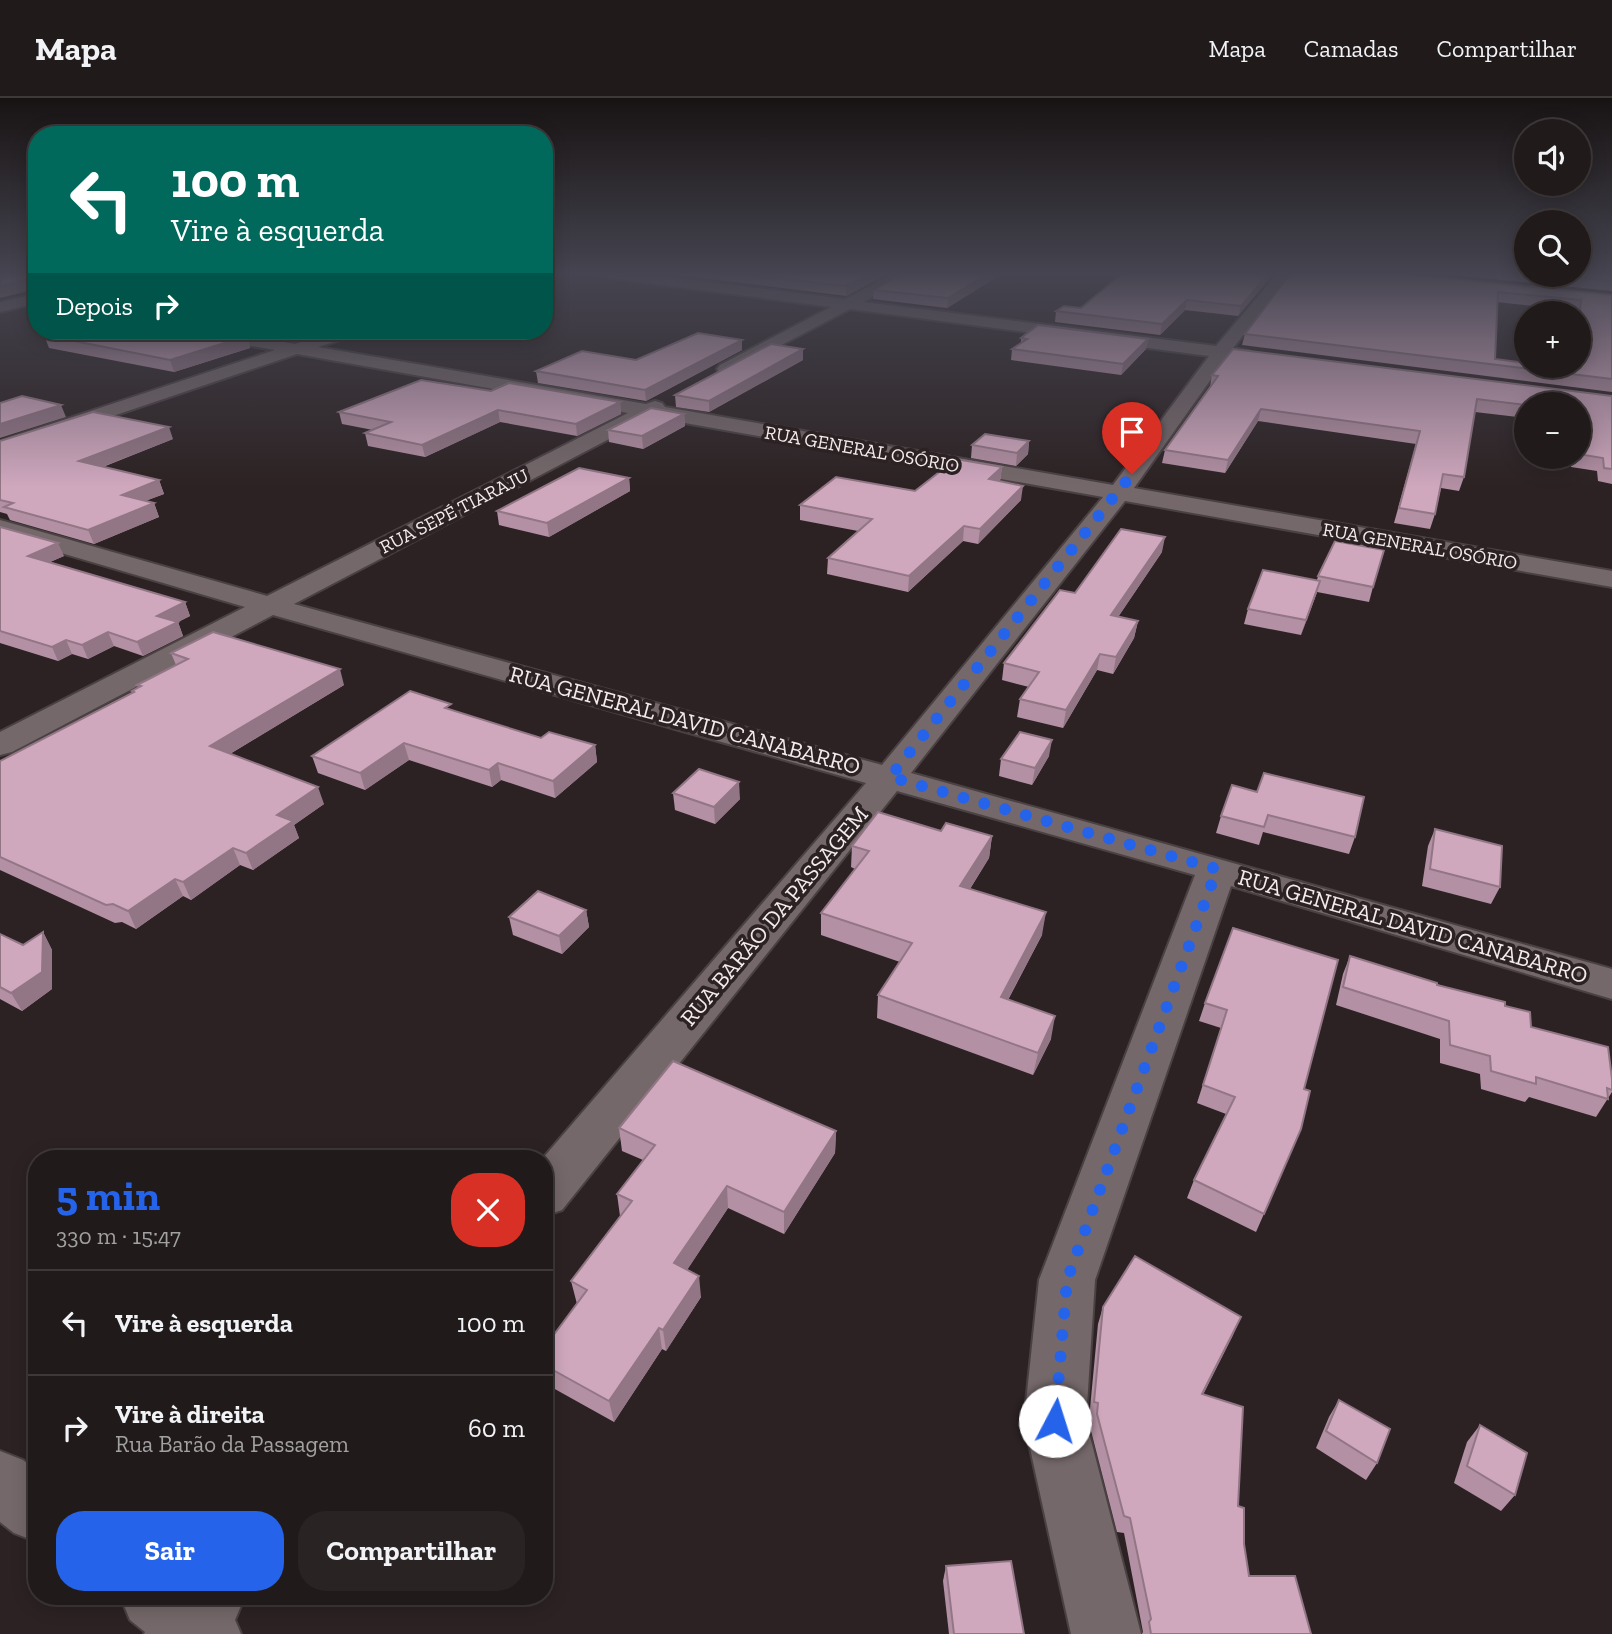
<!DOCTYPE html>
<html lang="pt">
<meta charset="utf-8">
<style>
body{margin:0;font-family:"Zilla Slab",serif;background:#292323;color:#f1f3f6;height:100vh;display:flex;flex-direction:column;font-size:26px;white-space:nowrap}
*{box-sizing:border-box;margin:0}
p{font-size:23px;color:#a2a1a2}
.icon{flex:none;width:38px;height:38px;fill:none;stroke:currentColor;stroke-width:2;stroke-linecap:round;stroke-linejoin:round}
.map{position:relative;flex:1;overflow:hidden}
.panel{position:absolute;left:28px;top:1052px;width:525px;height:455px;display:flex;flex-direction:column;background:#211a1a;border-radius:28px;box-shadow:0 4px 18px #0003,0 0 0 2px #3e3839}
.panel>*{flex:none}
.top-card{position:absolute;left:28px;top:28px;width:525px;height:214px;border-radius:28px;box-shadow:0 4px 18px #0003,0 0 0 2px #3e3839;background:#00695c;color:#fff;overflow:hidden}
.buttons{position:absolute;left:1514px;top:21px;display:grid;gap:14px}
.buttons a{display:grid;place-items:center;width:77px;height:77px;border-radius:50%;background:#211a1a;box-shadow:0 4px 18px #0003,0 0 0 2px #3e3839;font-size:35px}
.pin{position:absolute;display:grid;place-items:center;width:60px;height:60px;color:#fff;margin:-72px -30px;border-radius:50% 50% 50% 0;rotate:-45deg;box-shadow:0 0 7px #0007}
.pin .icon{rotate:45deg}
.me{position:absolute;width:77px;margin:-38px;rotate:5deg;stroke-linejoin:round;filter:drop-shadow(0 0 5px #0008)}
.turn{display:flex;align-items:center;gap:24px;height:147px;padding:0 28px;font-size:32px}
.turn .icon{width:91px;height:91px;stroke-width:2.5}
.turn b{display:block;font-size:49px;line-height:60px}
.then{display:flex;align-items:center;height:66px;padding:0 28px;background:#0003;gap:14px;font-size:26px}
.round{display:grid;place-items:center;flex:none;width:74px;height:74px;border-radius:28px;background:#292323}
.headline{display:flex;align-items:center;justify-content:space-between;height:119px;padding:0 28px}
h1{font-size:42px;font-weight:800;line-height:52px;color:#2563eb}
.primary-button{display:flex;gap:14px;margin-top:auto;padding:14px 28px}
.primary-button a{flex:1;height:80px;border-radius:28px;background:#2563eb;color:#fff;font-size:28px;font-weight:800;line-height:80px;text-align:center}
.primary-button a+a{background:#292323;color:#f1f3f6}
ul{padding:0;list-style:none}
li{display:flex;align-items:center;gap:21px;height:105px;padding:0 28px;border-top:2px solid #3e3839}
li div{flex:1}
li b{display:block;font-size:26px}
li em{font-style:normal}
header{display:flex;align-items:center;gap:42px;box-sizing:border-box;height:98px;padding:0 35px;background:#211a1a;border-bottom:2px solid #3e3839}
header strong{font-size:33px}
nav{display:flex;gap:38px;margin-inline-start:auto;font-size:24px}
.map>svg:first-child{display:block}
.lines{fill:none;stroke-linecap:round;stroke-linejoin:round}
.minor-casing{stroke:#4a4143;stroke-width:4}
.minor{fill:#75686a;fill-rule:evenodd}
.wall{fill:#b390a3;fill-rule:evenodd}
.shaded-wall{fill:#927685}
.building{fill:#d0a8be;stroke:#927685;stroke-width:2;fill-rule:evenodd}
.route{stroke:#2563eb;stroke-width:12;stroke-dasharray:0 21.6}
.labels{text-anchor:middle;dominant-baseline:central;stroke-width:7;stroke-linejoin:round;paint-order:stroke}
.far-street-label{font-size:19px;fill:#f3eced;stroke:#2c2223}
.street-label{font-size:23px;fill:#f3eced;stroke:#2c2223}
</style>
<header>
<strong>Mapa</strong>
<nav><a>Mapa</a><a>Camadas</a><a>Compartilhar</a></nav>
</header>
<div class="map">
<svg width="1612" height="1536" viewBox="0 0 1612 1536">
<rect width="100%" height="100%" fill="#2c2223"/>
<g class="lines">
<defs>
<g id="minor">
<path d="M 596,175 L 637,175 L 845,201 L 895,175 L 913,175 L 864,204 L 1216,248 L 1278,175 L 1293,175 L 1233,250 L 1249,253 L 1252,257 L 1249,261 L 1226,260 L 1134,390 L 1612,473 L 1612,489 L 1125,403 L 911,675 L 1612,871 L 1612,901 L 1231,788 L 1095,1182 L 1086,1323 L 1141,1536 L 1071,1536 L 1024,1323 L 1039,1182 L 1195,777 L 897,693 L 562,1112 L 544,1118 L 543,1060 L 866,685 L 273,517 L 12,654 L 0,657 L 0,634 L 245,509 L 0,437 L 0,422 L 267,498 L 628,315 L 297,256 L 0,356 L 0,343 L 275,252 L 194,238 L 186,233 L 221,233 L 295,246 L 334,233 L 358,233 L 356,237 L 318,249 L 646,306 L 655,303 L 662,305 L 665,309 L 1113,387 L 1209,258 L 850,211 L 726,276 L 720,275 L 717,271 L 720,267 L 831,209 L 603,179 ZM 651,319 L 1103,399 L 882,667 L 294,506 Z"/>
<polygon points="37,196 37,205 0,214 0,204"/>
<polygon points="0,1353 23,1362 37,1373 37,1444 14,1435 0,1424"/>
<polygon points="120,1498 245,1498 235,1522 241,1536 144,1536 145,1534 130,1522"/>
</g>
</defs>
<!-- minor casing -->
<use href="#minor" class="minor-casing"/>
<!-- minor -->
<use href="#minor" class="minor"/>
</g>
<!-- wall -->
<g class="wall">
<polygon points="660,175 889,175 846,198"/>
<polygon points="903,175 1003,175 947,210 873,201 874,192"/>
<polygon points="1274,175 1238,218 1185,212 1160,237 1055,224 1056,213"/>
<path d="M 1291,175 L 1612,197 L 1612,294 L 1242,247 L 1245,236 ZM 1497,204 L 1577,213 L 1577,215 L 1578,215 L 1578,268 L 1572,268 L 1572,270 L 1495,261 Z"/>
<polygon points="1434,175 1526,175 1526,177 1578,177 1612,175 1612,193"/>
<polygon points="235,233 305,233 281,241"/>
<polygon points="44,237 247,238 250,250 174,274 49,250"/>
<polygon points="1021,240 1148,241 1146,251 1121,277 1011,262 1012,251 1021,245"/>
<polygon points="742,242 742,252 646,303 538,285 536,273 636,262"/>
<polygon points="803,251 803,262 709,314 676,309 675,297"/>
<polygon points="1212,277 1612,298 1612,386 1598,383 1597,373 1571,369 1571,359 1578,359 1578,306 1526,306 1526,320 1475,314 1464,379 1459,393 1441,390 1435,416 1430,431 1394,425 1416,346 1258,323 1225,375 1162,365 1165,352 1210,289"/>
<polygon points="491,293 620,304 621,316 577,338 500,324 425,359 368,348 365,335 373,332 342,326 339,314"/>
<polygon points="684,316 685,328 643,351 609,344 608,332"/>
<polygon points="173,341 103,369 159,382 164,396 145,403 154,405 159,419 94,446 10,422 7,416 0,414 0,343"/>
<polygon points="1029,343 1028,356 1016,368 971,360 972,347"/>
<polygon points="1002,369 1000,383 1021,402 978,446 963,443 908,494 827,476 828,460 858,433 800,422 800,407 915,393"/>
<polygon points="629,380 630,393 549,439 499,427 497,413"/>
<polygon points="0,429 64,458 50,464 185,504 190,518 178,524 183,538 143,558 114,548 88,561 72,556 58,563 0,545"/>
<polygon points="1162,454 1118,519 1138,523 1134,540 1113,576 1097,572 1063,630 1017,619 1020,601 1029,589 1002,582 1004,565 1075,495"/>
<polygon points="1318,478 1373,489 1369,504 1317,494 1301,537 1244,526 1248,511 1317,482"/>
<polygon points="171,555 344,587 230,656 324,706 294,727 299,740 253,772 240,767 191,802 183,798 136,831 122,824 115,825 0,772 0,663 132,595 132,593 138,589 137,587 176,567"/>
<polygon points="452,612 541,640 595,647 597,664 555,700 501,682 492,689 409,662 365,692 318,675 312,658"/>
<polygon points="1049,658 1032,687 999,678 1001,661"/>
<polygon points="1232,687 1355,739 1349,756 1263,734 1259,747 1216,735 1221,718"/>
<polygon points="673,695 740,701 715,726 675,712"/>
<polygon points="1435,731 1500,789 1491,806 1422,788 1428,748"/>
<polygon points="941,733 992,738 989,760 970,791 1042,837 1008,902 1051,941 1033,977 877,920 878,897 900,864 821,837 821,815 855,771 851,769 852,748"/>
<polygon points="586,812 589,829 562,856 513,837 509,819"/>
<polygon points="1233,830 1304,991 1301,1031 1256,1134 1187,1100 1194,1082 1226,1016 1197,1005 1221,930 1199,923 1205,905"/>
<polygon points="43,834 52,852 52,891 22,913 0,901 0,836 23,847"/>
<polygon points="1350,858 1505,908 1531,929 1612,981 1612,994 1596,1019 1529,999 1525,1004 1481,991 1480,976 1440,965 1440,941 1336,907 1343,876"/>
<polygon points="619,1030 836,1033 835,1055 784,1136 728,1110 687,1172 701,1199 666,1253 662,1251 614,1324 544,1285 544,1250 577,1206 571,1183 620,1118 617,1096 643,1062 622,1053"/>
<polygon points="1103,1209 1233,1237 1203,1296 1238,1408 1249,1478 1311,1536 1142,1536 1143,1534 1124,1435 1117,1434 1091,1333 1092,1322 1089,1321 1098,1226"/>
<polygon points="1339,1302 1377,1365 1366,1382 1316,1350 1329,1319"/>
<polygon points="1480,1327 1515,1397 1501,1413 1454,1385 1467,1344"/>
<polygon points="946,1468 1024,1536 949,1536 943,1483"/>
</g>
<!-- shaded-wall -->
<g class="shaded-wall">
<polygon points="872,175 889,175 846,198 846,188"/>
<polygon points="989,175 1003,175 947,210 948,200"/>
<polygon points="1269,175 1274,175 1238,218 1241,208"/>
<polygon points="37,179 37,191 0,200 0,188"/>
<polygon points="1187,202 1185,212 1160,237 1162,226"/>
<polygon points="278,233 305,233 281,241"/>
<polygon points="247,238 250,250 174,274 170,262"/>
<polygon points="1148,241 1146,251 1121,277 1123,266"/>
<polygon points="742,242 742,252 646,303 645,292"/>
<polygon points="803,251 803,262 709,314 709,303"/>
<polygon points="620,304 621,316 577,338 576,326"/>
<polygon points="61,307 66,319 0,340 0,326"/>
<polygon points="1261,311 1258,323 1225,375 1228,362"/>
<polygon points="498,312 500,324 425,359 422,347"/>
<polygon points="684,316 685,328 643,351 642,338"/>
<polygon points="169,329 173,341 84,376 79,363"/>
<polygon points="1029,343 1028,356 1016,368 1017,355"/>
<polygon points="1002,369 1000,383 989,381"/>
<polygon points="629,380 630,393 549,439 547,425"/>
<polygon points="159,382 164,396 127,410 122,397"/>
<polygon points="1023,388 1021,402 978,446 980,431"/>
<polygon points="154,405 159,419 94,446 88,432"/>
<polygon points="964,428 963,443 908,494 909,478"/>
<polygon points="1165,439 1162,454 1108,534 1111,517"/>
<polygon points="58,445 64,458 34,471 28,458"/>
<polygon points="1320,483 1316,497 1301,537 1306,522"/>
<polygon points="185,504 190,518 178,524 183,538 143,558 137,544 157,518"/>
<polygon points="1138,523 1134,540 1113,576 1116,559"/>
<polygon points="108,534 114,548 88,561 82,547"/>
<polygon points="66,542 72,556 58,563 52,549"/>
<polygon points="1100,556 1097,572 1063,630 1066,612"/>
<polygon points="340,571 344,587 216,664 210,648"/>
<polygon points="1052,642 1049,658 1032,687 1035,670"/>
<polygon points="404,645 409,662 365,692 360,675"/>
<polygon points="595,647 597,664 555,700 553,683"/>
<polygon points="498,665 501,682 492,689 489,672"/>
<polygon points="739,684 740,701 715,726 714,709"/>
<polygon points="318,689 324,706 294,727 299,740 253,772 246,755 277,717"/>
<polygon points="992,738 989,760 958,810 960,788"/>
<polygon points="233,750 240,767 191,802 183,784"/>
<polygon points="175,781 183,798 136,831 128,813"/>
<polygon points="586,812 589,829 562,856 559,838"/>
<polygon points="1046,814 1042,837 997,922 1001,899"/>
<polygon points="43,834 52,852 52,891 22,913 11,895"/>
<polygon points="1055,918 1051,941 1033,977 1038,955"/>
<polygon points="836,1033 835,1055 784,1136 784,1114"/>
<polygon points="727,1088 728,1110 677,1187 674,1165"/>
<polygon points="699,1178 701,1199 666,1253 663,1232"/>
<polygon points="1241,1219 1233,1237 1195,1313 1202,1296"/>
<polygon points="659,1230 662,1251 614,1324 609,1303"/>
</g>
<!-- building -->
<g class="building">
<polygon points="0,175 37,175 37,179 0,188"/>
<polygon points="734,175 872,175 846,188"/>
<polygon points="903,175 989,175 948,200 874,192"/>
<polygon points="1123,175 1269,175 1241,208 1187,202 1162,226 1056,213 1064,208 1081,210"/>
<path d="M 1291,175 L 1396,175 L 1612,197 L 1612,281 L 1245,236 ZM 1498,194 L 1581,202 L 1578,230 L 1578,268 L 1575,268 L 1575,271 L 1551,268 L 1526,268 L 1526,265 L 1495,261 Z"/>
<polygon points="1578,175 1612,175 1612,183 1551,177 1578,177"/>
<polygon points="1038,227 1148,241 1123,266 1012,251 1027,241 1021,240"/>
<polygon points="61,233 214,233 247,238 170,262 44,237"/>
<polygon points="698,235 742,242 645,292 536,273 582,253 636,262"/>
<polygon points="771,246 803,251 709,303 675,297"/>
<polygon points="1233,251 1612,298 1612,371 1604,370 1603,360 1578,356 1578,306 1526,306 1526,307 1477,301 1464,379 1443,376 1435,416 1399,410 1420,333 1261,311 1228,362 1165,352 1218,278 1212,277"/>
<polygon points="421,282 491,293 509,285 620,304 576,326 498,312 422,347 365,335 391,324 339,314"/>
<polygon points="22,298 61,307 0,326 0,305"/>
<polygon points="651,310 684,316 642,338 608,332"/>
<polygon points="93,314 169,329 79,363 159,382 122,397 154,405 88,432 4,409 13,405 0,402 0,343"/>
<polygon points="985,336 1029,343 1017,355 972,347"/>
<polygon points="956,361 1002,369 989,381 1023,388 980,431 964,428 909,478 828,460 872,421 800,407 836,379 915,393"/>
<polygon points="579,370 629,380 547,425 497,413"/>
<polygon points="0,429 58,445 28,458 185,504 157,518 178,524 137,544 108,534 82,547 66,542 52,549 0,533"/>
<polygon points="1121,431 1165,439 1111,517 1138,523 1116,559 1100,556 1066,612 1020,601 1039,574 1004,565 1060,492 1075,495"/>
<polygon points="1335,443 1384,452 1373,489 1318,478"/>
<polygon points="1263,472 1320,483 1306,522 1248,511"/>
<polygon points="213,534 340,571 210,648 318,689 277,717 293,723 246,755 233,750 183,784 175,781 128,813 113,806 106,807 0,759 0,663 134,594 132,593 141,588 137,587 188,561 171,555"/>
<polygon points="410,593 451,606 445,610 541,640 549,634 595,647 553,683 498,665 489,672 404,645 360,675 312,658"/>
<polygon points="1020,634 1052,642 1035,670 1001,661"/>
<polygon points="699,671 739,684 714,709 673,695"/>
<polygon points="1264,675 1364,699 1355,739 1268,717 1264,729 1221,718 1232,687 1257,694"/>
<polygon points="878,714 941,733 946,725 992,738 960,788 1046,814 1001,899 1055,918 1038,955 878,897 912,845 821,815 869,753 852,748"/>
<polygon points="1435,731 1502,748 1500,789 1430,771"/>
<polygon points="538,793 586,812 559,838 509,819"/>
<polygon points="1233,830 1338,862 1304,991 1310,993 1301,1031 1264,1116 1194,1082 1235,999 1203,987 1227,912 1205,905"/>
<polygon points="43,834 42,874 11,895 0,889 0,836 23,847"/>
<polygon points="1350,858 1437,885 1437,887 1505,904 1505,908 1530,914 1531,929 1608,949 1612,981 1612,992 1607,990 1608,1001 1536,979 1536,986 1491,973 1490,958 1450,947 1449,923 1343,889"/>
<polygon points="673,963 836,1033 784,1114 727,1088 674,1165 699,1178 663,1232 659,1230 609,1303 544,1267 544,1250 587,1192 571,1183 632,1103 617,1096 655,1047 619,1030"/>
<polygon points="1135,1158 1241,1219 1202,1296 1243,1309 1238,1408 1244,1410 1244,1446 1249,1478 1295,1478 1311,1536 1151,1536 1149,1524 1151,1521 1130,1420 1124,1418 1097,1316 1098,1305 1094,1304 1103,1209"/>
<polygon points="1339,1302 1390,1331 1377,1365 1326,1333"/>
<polygon points="1480,1327 1527,1355 1515,1397 1467,1368"/>
<polygon points="1011,1463 1024,1536 954,1536 946,1468"/>
</g>
<!-- sky -->
<linearGradient id="sky" x2="0" y2="1"><stop stop-color="#181313"/><stop offset="0.45" stop-color="#454450"/><stop offset="1" stop-color="#454450" stop-opacity="0"/></linearGradient>
<rect width="1612" height="390" fill="url(#sky)"/>
<g class="lines">
<!-- route -->
<polyline class="route" points="1055,1323 1067,1182 1217,771 890,679 1132,376"/>
</g>
<g class="labels">
<!-- far-street labels -->
<g class="far-street-label">
<text transform="translate(862 351) rotate(10)">RUA GENERAL OSÓRIO</text>
<text transform="translate(454 413) rotate(-27)">RUA SEPÉ TIARAJU</text>
<text transform="translate(1420 448) rotate(10)">RUA GENERAL OSÓRIO</text>
</g>
<!-- street labels -->
<g class="street-label">
<text transform="translate(685 622) rotate(15)">RUA GENERAL DAVID CANABARRO</text>
<text transform="translate(774 818) rotate(-50)">RUA BARÃO DA PASSAGEM</text>
<text transform="translate(1413 828) rotate(16)">RUA GENERAL DAVID CANABARRO</text>
</g>
</g>
</svg>
<div class="buttons">
<a><svg class="icon" aria-label="sound" viewBox="0 0 24 24"><path d="M4 9h4l5-4v14l-5-4H4zM17 9q2 3 0 6"/></svg></a>
<a><svg class="icon" aria-label="search" viewBox="0 0 24 24"><circle cx="10" cy="10" r="6"/><path d="M15 15l6 6"/></svg></a>
<a>+</a>
<a>−</a>
</div>
<div class="pin" style="left:1132px;top:376px;background:#d93025"><svg class="icon" aria-label="arrive" viewBox="0 0 24 24"><path d="M6 21V4h12l-3 4 3 4H6"/></svg></div>
<svg class="me" style="left:1055px;top:1323px" viewBox="-20 -20 40 40"><circle r="19" fill="#fff"/><path d="M0-13L10 11 0 6-10 11z" fill="#2563eb"/></svg>
<div class="top-card">
<div class="turn"><svg class="icon" aria-label="left" viewBox="0 0 24 24"><path d="M17 20v-9H6M10 6l-5 5 5 5"/></svg><div><b>100 m</b>Vire à esquerda</div></div>
<div class="then">Depois<svg class="icon" aria-label="right" viewBox="0 0 24 24"><path d="M7 20v-9h11M14 6l5 5-5 5"/></svg></div>
</div>
<section class="panel">
<div class="headline"><div><h1>5 min</h1><p>330 m · 15:47</p></div><a class="round" style="background:#d93025;color:#fff"><svg class="icon" aria-label="close" viewBox="0 0 24 24"><path d="M6 6l12 12M18 6L6 18"/></svg></a></div>
<ul>
<li><svg class="icon" aria-label="left" viewBox="0 0 24 24"><path d="M17 20v-9H6M10 6l-5 5 5 5"/></svg><div><b>Vire à esquerda</b></div><em>100 m</em></li>
<li><svg class="icon" aria-label="right" viewBox="0 0 24 24"><path d="M7 20v-9h11M14 6l5 5-5 5"/></svg><div><b>Vire à direita</b><p>Rua Barão da Passagem</p></div><em>60 m</em></li>
</ul>
<div class="primary-button"><a>Sair</a><a>Compartilhar</a></div>
</section>
</div>
